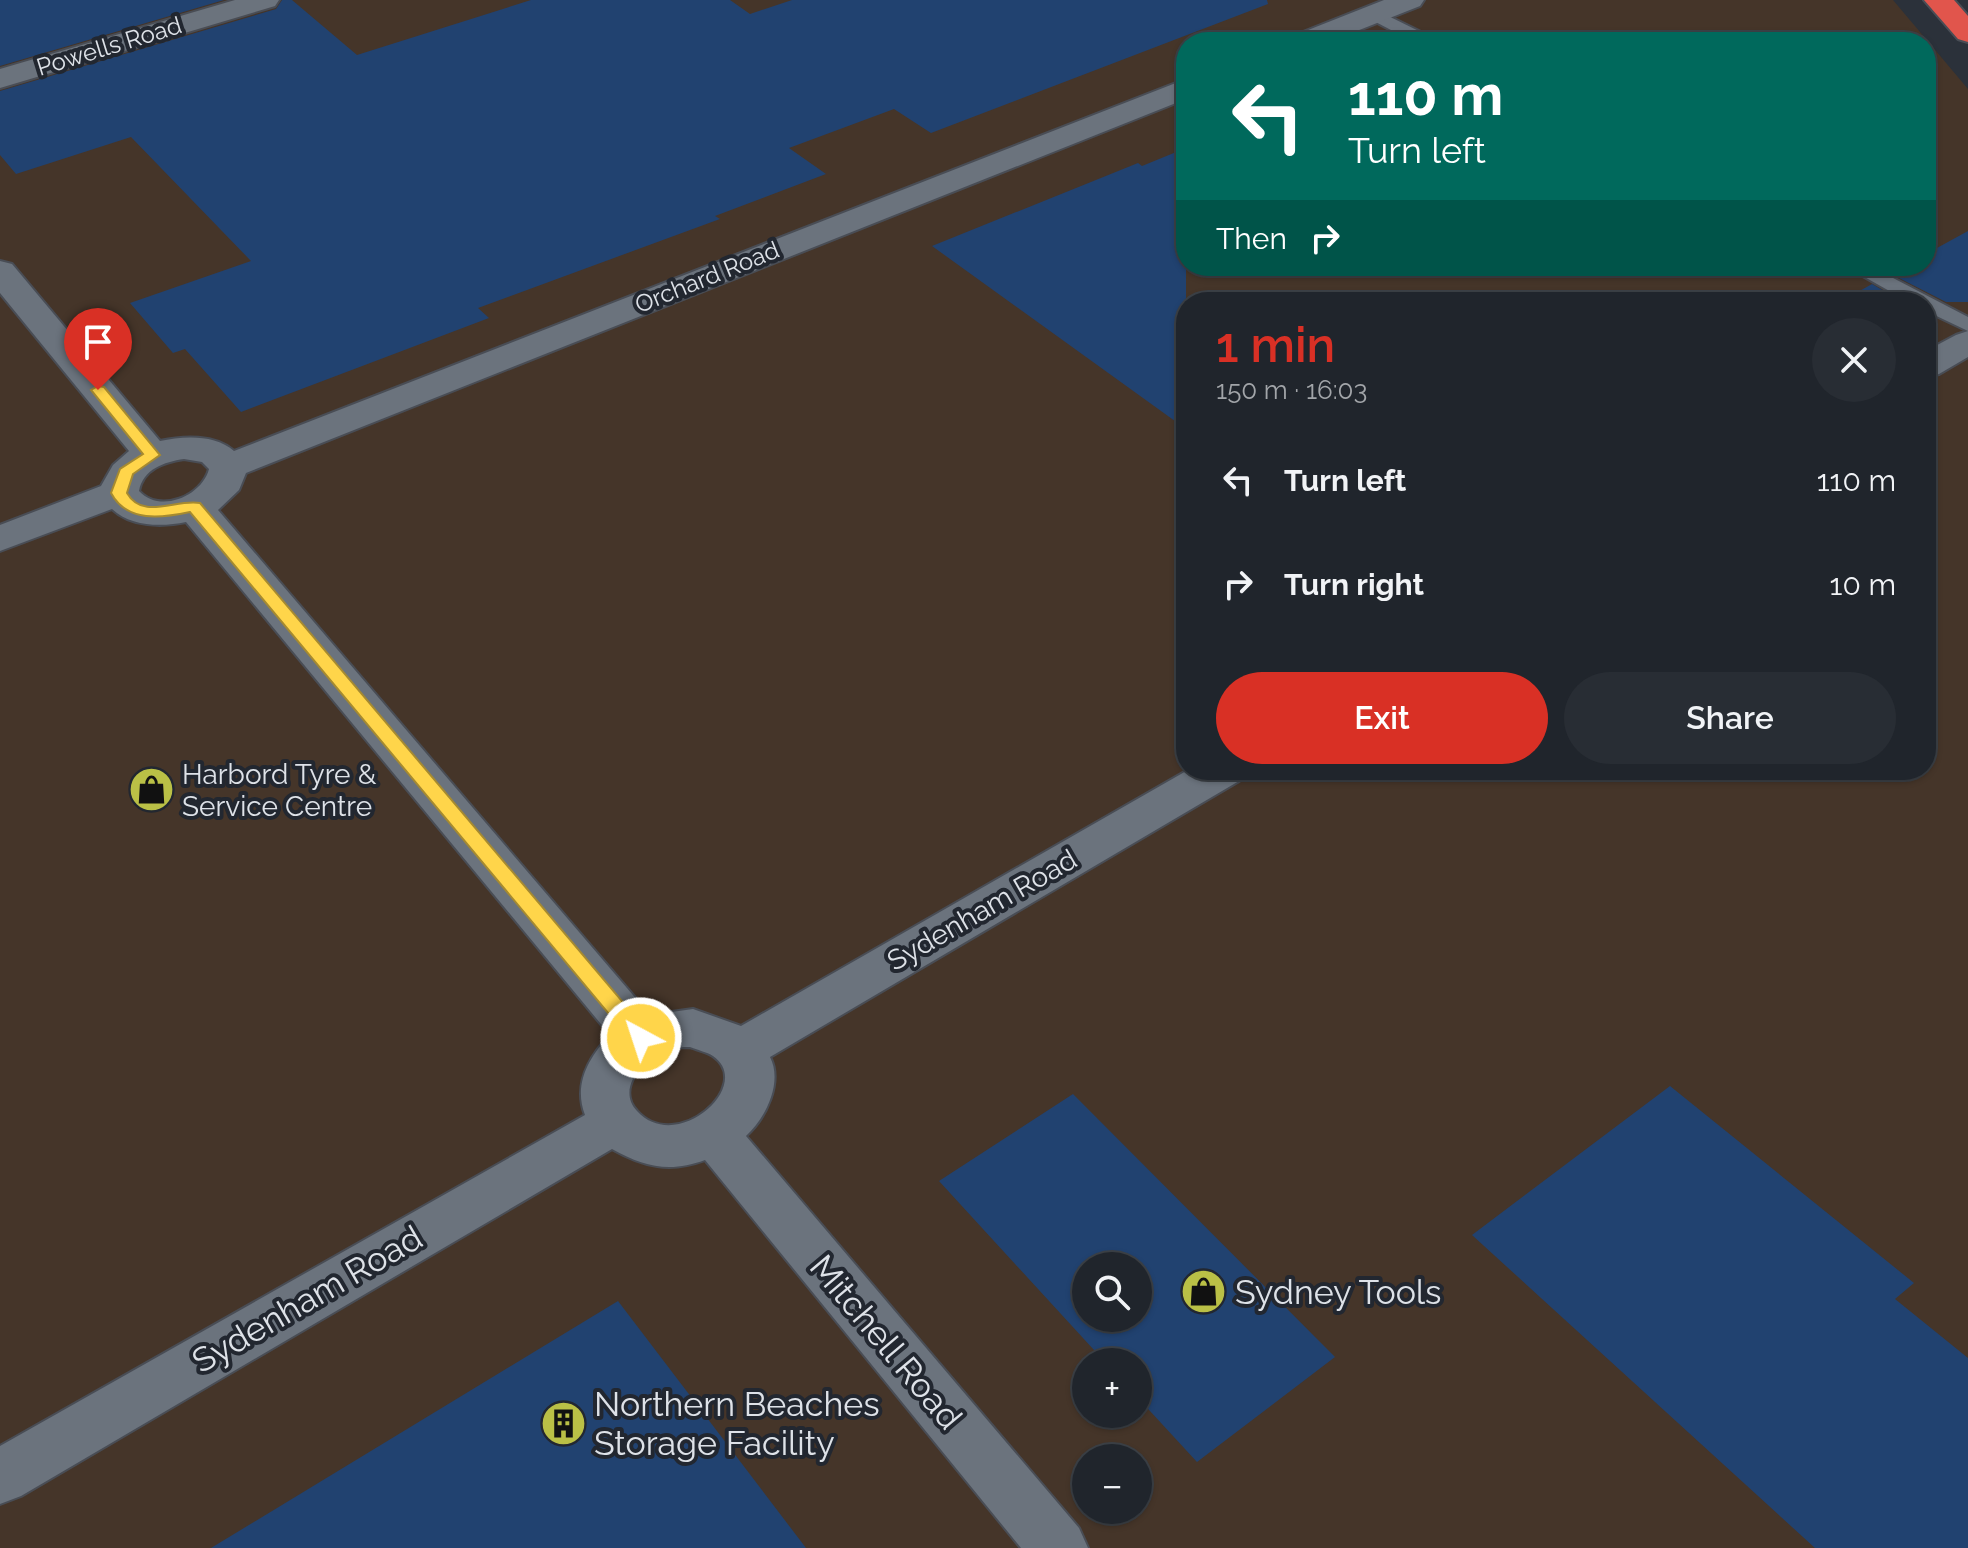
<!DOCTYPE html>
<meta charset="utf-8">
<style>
body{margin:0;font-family:Raleway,sans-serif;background:#282d34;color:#f1f3f6;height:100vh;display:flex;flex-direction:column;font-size:30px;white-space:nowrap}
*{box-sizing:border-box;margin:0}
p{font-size:26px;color:#a2a5a9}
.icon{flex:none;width:44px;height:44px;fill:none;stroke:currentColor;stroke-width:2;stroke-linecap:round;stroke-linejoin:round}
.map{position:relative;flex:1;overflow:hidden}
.side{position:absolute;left:1176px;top:292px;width:760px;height:488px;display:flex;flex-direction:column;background:#20252c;border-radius:32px;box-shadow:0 2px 6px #0004,0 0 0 2px #3d4248}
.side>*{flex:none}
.banner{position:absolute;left:1176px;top:32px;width:760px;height:244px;border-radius:32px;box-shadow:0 2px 6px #0004,0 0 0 2px #3d4248;background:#00695c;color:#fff;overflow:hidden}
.controls{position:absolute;left:1072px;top:1252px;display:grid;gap:16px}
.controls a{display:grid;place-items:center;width:80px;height:80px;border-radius:50%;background:#20252c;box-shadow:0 2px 6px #0004,0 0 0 2px #3d4248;font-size:40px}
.pin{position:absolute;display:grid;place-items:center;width:68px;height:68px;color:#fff;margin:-82px -34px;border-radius:50% 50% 50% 0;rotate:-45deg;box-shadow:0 0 8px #0007}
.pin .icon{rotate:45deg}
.me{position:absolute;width:88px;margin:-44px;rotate:320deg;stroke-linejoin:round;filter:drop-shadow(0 0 6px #0008)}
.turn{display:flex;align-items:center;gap:28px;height:168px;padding:0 40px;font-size:36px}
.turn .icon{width:104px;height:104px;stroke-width:2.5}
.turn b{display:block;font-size:56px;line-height:68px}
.then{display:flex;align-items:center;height:76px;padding:0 40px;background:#0003;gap:16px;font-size:30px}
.round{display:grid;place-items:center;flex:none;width:84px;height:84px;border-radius:42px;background:#282d34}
.overview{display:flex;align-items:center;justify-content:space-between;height:136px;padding:0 40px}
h1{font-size:48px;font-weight:600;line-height:60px;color:#d93025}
.button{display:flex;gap:16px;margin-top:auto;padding:16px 40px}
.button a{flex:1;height:92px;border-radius:48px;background:#d93025;color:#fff;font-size:32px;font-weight:600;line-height:92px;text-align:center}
.button a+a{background:#282d34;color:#f1f3f6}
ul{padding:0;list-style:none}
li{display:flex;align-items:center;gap:24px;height:104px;padding:0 40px}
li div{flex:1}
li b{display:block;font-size:30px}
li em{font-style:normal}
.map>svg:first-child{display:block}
.industrial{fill:#453529;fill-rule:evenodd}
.building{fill:#214270;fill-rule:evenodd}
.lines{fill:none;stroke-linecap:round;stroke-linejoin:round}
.lane-casing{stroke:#494d55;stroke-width:4}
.street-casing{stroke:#494d55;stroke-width:4}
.highway-casing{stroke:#494d55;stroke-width:4}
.lane{fill:#6b737d;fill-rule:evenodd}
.street{fill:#6b737d;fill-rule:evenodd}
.highway{fill:#e1554c;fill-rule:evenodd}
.route{fill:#ffd54a;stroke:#a68a30;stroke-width:2}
.labels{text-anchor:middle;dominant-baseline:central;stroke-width:8;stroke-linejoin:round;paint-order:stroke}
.far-street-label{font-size:24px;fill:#dee2e8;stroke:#222730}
.poi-label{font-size:28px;fill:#dee2e8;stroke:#222730;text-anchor:start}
.street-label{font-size:28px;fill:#dee2e8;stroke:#222730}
.near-poi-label{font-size:34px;fill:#dee2e8;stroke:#222730;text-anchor:start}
.near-street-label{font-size:34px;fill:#dee2e8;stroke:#222730}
</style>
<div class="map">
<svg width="1968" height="1548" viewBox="0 0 1968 1548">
<rect width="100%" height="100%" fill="#2b313a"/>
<!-- industrial -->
<path class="industrial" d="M 0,0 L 1893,0 L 1968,89 L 1968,1548 L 0,1548 ZM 1186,42 L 1926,42 L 1926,266 L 1186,266 ZM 1186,302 L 1926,302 L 1926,770 L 1186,770 ZM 1086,1266 L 1138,1266 L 1138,1318 L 1086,1318 ZM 1086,1362 L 1138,1362 L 1138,1414 L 1086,1414 ZM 1086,1458 L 1138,1458 L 1138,1510 L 1086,1510 Z"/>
<!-- building -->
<g class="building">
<polygon points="0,0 224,0 0,66"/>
<polygon points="282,0 292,0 357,55 531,0 730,0 750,14 792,0 1267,0 1268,4 931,133 894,109 789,148 826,174 715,216 720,219 478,308 489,318 241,412 185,349 173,353 130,303 251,261 131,137 16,174 0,155 0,91 276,9"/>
<polygon points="1186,148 1186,429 932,246 1138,163 1142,166"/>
<polygon points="1968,231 1968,302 1946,302 1891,274 1905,266 1926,266 1926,254"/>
<polygon points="1872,284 1903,302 1840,302"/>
<polygon points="1670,1086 1914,1283 1895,1299 1968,1358 1968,1548 1815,1548 1472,1235"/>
<path d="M 1073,1094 L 1335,1357 L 1197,1462 L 1138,1398 L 1138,1362 L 1105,1362 L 939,1181 ZM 1086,1266 L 1138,1266 L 1138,1318 L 1086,1318 Z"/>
<polygon points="618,1301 806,1548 211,1548"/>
</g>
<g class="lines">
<defs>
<g id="lane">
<polygon points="1374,9 1433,38 1436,42 1414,42 1368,18 1366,14 1368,10"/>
<polygon points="1845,266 1870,266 1968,317 1968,331 1926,311 1926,302 1909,302"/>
</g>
<g id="street">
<polygon points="235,0 279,0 275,6 0,88 0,69"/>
<polygon points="1384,0 1424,0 1420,6 1329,42 1288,42 1293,36"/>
<path d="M 1186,79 L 1186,99 L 246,473 L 239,490 L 218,510 L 650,1015 L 693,1009 L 741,1026 L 1188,770 L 1245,770 L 1239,781 L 770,1057 C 783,1082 766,1118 746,1136 L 1079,1528 L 1088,1548 L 1021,1548 L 705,1160 C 670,1173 644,1167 612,1149 L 21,1496 L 0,1504 L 0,1446 L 585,1115 C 573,1084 589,1057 610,1035 L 186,522 C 162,527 131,527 112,509 L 0,551 L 0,525 L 101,486 L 113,465 L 129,451 L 0,293 L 0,261 L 12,264 L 160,441 C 183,436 215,434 234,451 ZM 184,459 L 202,462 L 209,469 C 202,496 160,514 139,491 C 143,469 164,462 184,459 ZM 690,1047 C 697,1050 707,1052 713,1056 C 755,1085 677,1155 637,1111 C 616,1089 643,1058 666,1050 C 674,1047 682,1047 690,1047 Z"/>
<polygon points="1968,331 1968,357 1939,374 1926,377 1926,351 1956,335"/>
</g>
<polygon id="highway" points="1924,0 1954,0 1968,16 1968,42 1958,39"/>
</defs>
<!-- lane casing -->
<use href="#lane" class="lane-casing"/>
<!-- street casing -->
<use href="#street" class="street-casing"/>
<!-- highway casing -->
<use href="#highway" class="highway-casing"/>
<!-- lane -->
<use href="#lane" class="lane"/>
<!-- street -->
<use href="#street" class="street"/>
<!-- highway -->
<use href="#highway" class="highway"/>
</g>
<!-- route -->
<path class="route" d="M 98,386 L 104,387 L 160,455 L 133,474 L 127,493 C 143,521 177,498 200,503 L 649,1033 L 652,1038 L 649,1044 L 634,1044 L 190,512 C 162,518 127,523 111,493 L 120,469 L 143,454 L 91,390 Z"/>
<!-- icons -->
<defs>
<symbol id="shop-disc" viewBox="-11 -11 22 22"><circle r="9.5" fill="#bac046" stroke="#222730"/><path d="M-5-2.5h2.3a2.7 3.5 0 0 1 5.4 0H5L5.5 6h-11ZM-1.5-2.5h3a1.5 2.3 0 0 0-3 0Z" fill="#111"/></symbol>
<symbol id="building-disc" viewBox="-11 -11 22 22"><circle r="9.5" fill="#bac046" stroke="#222730"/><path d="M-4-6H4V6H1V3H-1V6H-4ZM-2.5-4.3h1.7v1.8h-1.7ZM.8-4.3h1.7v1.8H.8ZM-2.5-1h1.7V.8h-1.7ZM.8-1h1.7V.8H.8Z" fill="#111"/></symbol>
</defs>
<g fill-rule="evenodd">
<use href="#shop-disc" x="126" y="764" width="51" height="51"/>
<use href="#shop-disc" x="1178" y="1266" width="51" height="51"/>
<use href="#building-disc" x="538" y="1398" width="51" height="51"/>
</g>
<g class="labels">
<!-- far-street labels -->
<g class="far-street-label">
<text transform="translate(109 46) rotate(-17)">Powells Road</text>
<text transform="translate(707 277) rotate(-22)">Orchard Road</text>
</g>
<!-- poi labels -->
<g class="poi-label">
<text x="182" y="774">Harbord Tyre &amp;<tspan x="182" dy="32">Service Centre</tspan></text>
</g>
<!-- street labels -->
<g class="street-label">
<text transform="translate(982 910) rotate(-30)">Sydenham Road</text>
</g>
<!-- near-poi labels -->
<g class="near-poi-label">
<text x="1235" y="1292">Sydney Tools</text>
<text x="594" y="1404">Northern Beaches<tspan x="594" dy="39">Storage Facility</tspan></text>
</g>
<!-- near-street labels -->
<g class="near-street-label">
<text transform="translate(307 1299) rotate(-30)">Sydenham Road</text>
<text transform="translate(886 1342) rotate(50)">Mitchell Road</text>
</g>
</g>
</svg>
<div class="controls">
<a><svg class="icon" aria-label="search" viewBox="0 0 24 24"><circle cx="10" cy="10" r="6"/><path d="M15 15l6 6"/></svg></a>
<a>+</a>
<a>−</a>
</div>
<div class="pin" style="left:98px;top:390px;background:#d93025"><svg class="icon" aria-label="arrive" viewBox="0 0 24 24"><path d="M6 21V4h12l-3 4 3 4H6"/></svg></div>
<svg class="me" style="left:641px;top:1038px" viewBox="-20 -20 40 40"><circle r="17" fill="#ffd54a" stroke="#fff" stroke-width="3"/><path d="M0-11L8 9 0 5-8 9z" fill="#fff"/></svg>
<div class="banner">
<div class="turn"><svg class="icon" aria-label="left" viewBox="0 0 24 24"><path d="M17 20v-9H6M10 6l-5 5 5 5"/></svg><div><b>110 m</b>Turn left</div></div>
<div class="then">Then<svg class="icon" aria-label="right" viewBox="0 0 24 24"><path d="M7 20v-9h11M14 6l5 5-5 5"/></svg></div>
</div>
<section class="side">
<div class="overview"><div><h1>1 min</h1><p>150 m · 16:03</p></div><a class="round"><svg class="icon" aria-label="close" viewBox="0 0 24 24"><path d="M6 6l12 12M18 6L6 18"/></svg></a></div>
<ul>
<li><svg class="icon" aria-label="left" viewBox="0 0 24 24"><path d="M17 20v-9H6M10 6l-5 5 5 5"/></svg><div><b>Turn left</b></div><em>110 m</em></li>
<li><svg class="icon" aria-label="right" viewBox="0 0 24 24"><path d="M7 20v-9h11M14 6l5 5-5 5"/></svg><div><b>Turn right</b></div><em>10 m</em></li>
</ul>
<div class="button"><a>Exit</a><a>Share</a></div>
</section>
</div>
